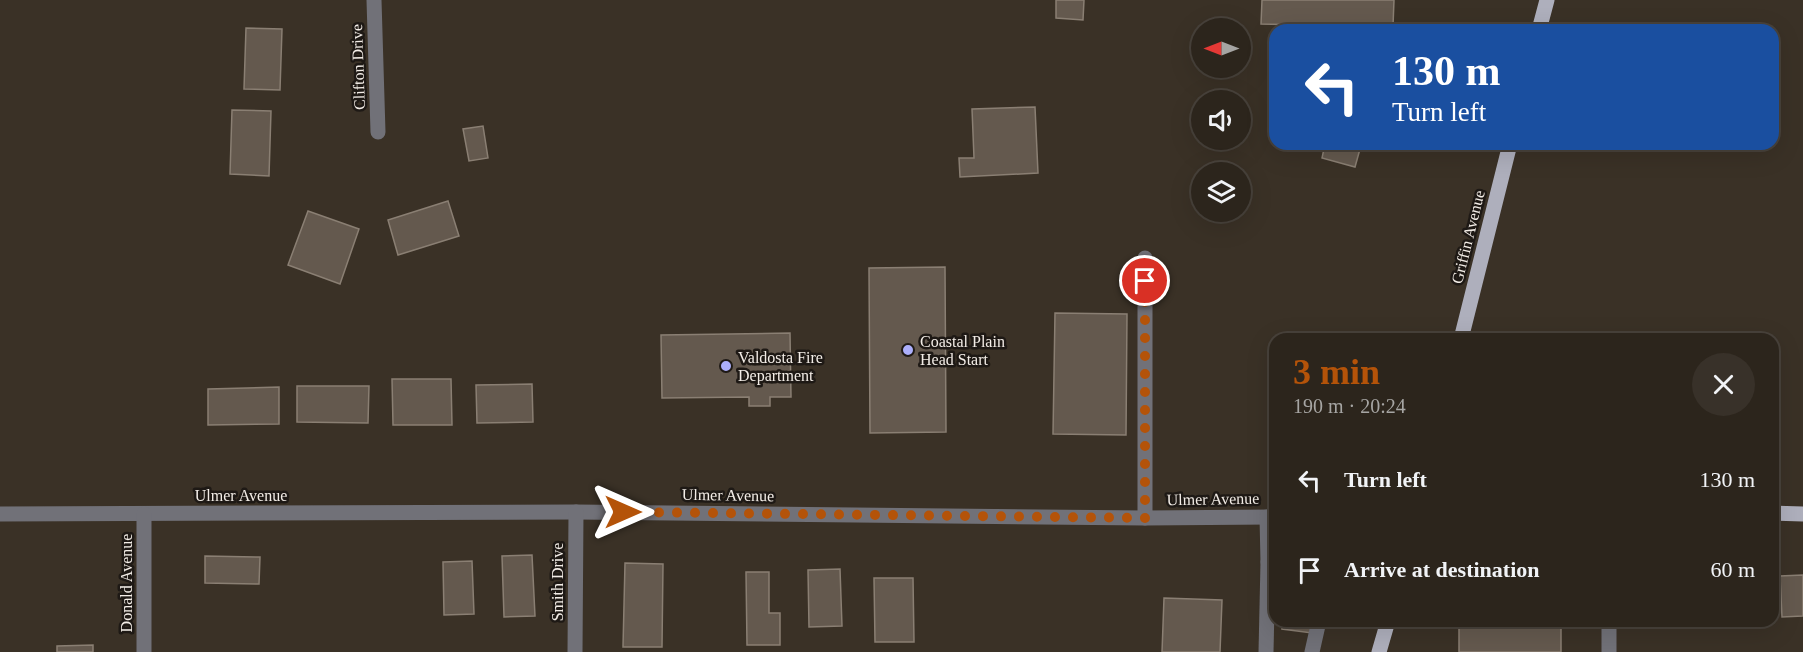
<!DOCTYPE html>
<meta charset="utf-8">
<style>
body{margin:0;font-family:Georgia,serif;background:#383129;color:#f1f3f6;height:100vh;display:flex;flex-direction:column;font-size:22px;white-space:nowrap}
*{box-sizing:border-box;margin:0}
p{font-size:20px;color:#a6a5a3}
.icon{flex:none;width:33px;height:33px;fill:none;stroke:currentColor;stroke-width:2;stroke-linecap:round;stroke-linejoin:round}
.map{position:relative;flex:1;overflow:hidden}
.details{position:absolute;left:1269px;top:333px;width:510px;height:294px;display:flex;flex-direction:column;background:#2c251c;border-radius:18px;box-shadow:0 6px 24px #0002,0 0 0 2px #48423b}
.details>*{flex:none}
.hud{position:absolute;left:1269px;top:24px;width:510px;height:126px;border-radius:18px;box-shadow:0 6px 24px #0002,0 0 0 2px #48423b;background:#1a4fa0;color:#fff;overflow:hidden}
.needle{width:39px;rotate:270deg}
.controls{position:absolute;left:1191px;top:18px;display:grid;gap:12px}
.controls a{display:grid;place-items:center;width:60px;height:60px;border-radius:50%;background:#2c251c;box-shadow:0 6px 24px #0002,0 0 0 2px #48423b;font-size:30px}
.pin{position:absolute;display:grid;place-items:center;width:51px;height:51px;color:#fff;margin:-26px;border:3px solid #fff;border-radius:50%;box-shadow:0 2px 6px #0007}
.me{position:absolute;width:66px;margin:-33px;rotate:90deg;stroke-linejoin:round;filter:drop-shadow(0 0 4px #0008)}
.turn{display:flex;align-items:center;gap:21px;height:126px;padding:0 24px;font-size:27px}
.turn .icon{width:78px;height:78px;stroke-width:2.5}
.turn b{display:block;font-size:42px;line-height:51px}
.round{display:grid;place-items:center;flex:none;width:63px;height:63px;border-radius:32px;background:#383129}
.head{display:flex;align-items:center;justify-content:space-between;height:102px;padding:0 24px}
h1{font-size:36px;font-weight:700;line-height:45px;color:#b45309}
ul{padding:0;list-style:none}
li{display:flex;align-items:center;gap:18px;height:90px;padding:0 24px}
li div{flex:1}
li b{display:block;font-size:22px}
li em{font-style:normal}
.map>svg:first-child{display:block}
.building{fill:#64594e;stroke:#8a7f73;stroke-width:1.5}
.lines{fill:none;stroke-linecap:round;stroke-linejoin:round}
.minor{stroke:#717178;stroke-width:15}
.major{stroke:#aeafbc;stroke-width:15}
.route{stroke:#b45309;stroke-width:10;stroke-dasharray:0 18}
.poi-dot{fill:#acaffb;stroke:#1e1915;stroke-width:2}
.labels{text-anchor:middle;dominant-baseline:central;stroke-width:5;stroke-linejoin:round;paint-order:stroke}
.street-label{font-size:16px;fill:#f3ede7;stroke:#1e1915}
.poi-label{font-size:16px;fill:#f3ede7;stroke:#1e1915;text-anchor:start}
</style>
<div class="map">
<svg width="1803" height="652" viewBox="0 0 1803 652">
<rect width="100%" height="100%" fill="#3a3126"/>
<!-- building -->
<g class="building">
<polygon points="1056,0 1084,0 1083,20 1056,18"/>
<polygon points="1262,0 1394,0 1393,26 1261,24"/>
<polygon points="246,28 282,29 280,90 244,89"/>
<polygon points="1035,107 1038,173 960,177 959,158 974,158 972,109"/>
<polygon points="232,110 271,111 269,176 230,174"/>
<polygon points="483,126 488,158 469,161 463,129"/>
<polygon points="1325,144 1369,144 1367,151 1360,149 1355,167 1322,158"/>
<polygon points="448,201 459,236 398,255 388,220"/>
<polygon points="308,211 359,229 340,284 288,265"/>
<polygon points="945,267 946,432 870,433 869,268"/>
<polygon points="1055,313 1127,314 1126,435 1053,434"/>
<polygon points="790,333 791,397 770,397 770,406 749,406 749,397 662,398 661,335"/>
<polygon points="392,379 451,379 452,425 393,425"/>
<polygon points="532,384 533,422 477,423 476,385"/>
<polygon points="297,386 369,386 368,423 297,422"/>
<polygon points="279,387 279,424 208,425 208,389"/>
<polygon points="532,555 535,616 504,617 502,556"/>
<polygon points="205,556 260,557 259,584 205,583"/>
<polygon points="472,561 474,614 444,615 443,562"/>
<polygon points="625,563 663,564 662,647 623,647"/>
<polygon points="840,569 842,626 809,627 808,570"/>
<polygon points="746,572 769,572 769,613 780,613 780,645 747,645"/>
<polygon points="1803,575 1803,616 1782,617 1780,576"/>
<polygon points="874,578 913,578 914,642 875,642"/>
<polygon points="1164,598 1222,600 1220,652 1162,652"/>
<polygon points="1283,621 1313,621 1312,633 1282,629"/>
<polygon points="1561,624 1561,652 1459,652 1459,626"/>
<polygon points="93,645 93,652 57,652 57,646"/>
</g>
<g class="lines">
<!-- minor -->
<g class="minor">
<polyline points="374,0 378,132"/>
<polyline points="1145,258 1145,518"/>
<polyline points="0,514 576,512 1145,518 1275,517"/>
<polyline points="1267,517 1268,562 1275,563"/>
<polyline points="144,652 144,514"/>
<polyline points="575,652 576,512"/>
<polyline points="1266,652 1268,562"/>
<polyline points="1312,652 1319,621"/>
<polyline points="1609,652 1609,621"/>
</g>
<!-- major -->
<g class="major">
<polyline points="1539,30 1547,0"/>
<polyline points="1461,339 1510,144"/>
<polyline points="1773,513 1803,514"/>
<polyline points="1379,652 1388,621"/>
</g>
</g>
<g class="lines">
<!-- route -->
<polyline class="route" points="623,512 1145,518 1145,281"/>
</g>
<!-- markers -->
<g class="poi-dot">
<circle cx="908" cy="350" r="6"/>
<circle cx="726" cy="366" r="6"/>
</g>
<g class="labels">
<!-- street labels -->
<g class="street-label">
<text transform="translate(358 67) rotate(-92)">Clifton Drive</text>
<text transform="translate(1468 237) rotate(-76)">Griffin Avenue</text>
<text x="241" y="495">Ulmer Avenue</text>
<text transform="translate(728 495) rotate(1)">Ulmer Avenue</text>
<text transform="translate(1213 499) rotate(-1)">Ulmer Avenue</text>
<text transform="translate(557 582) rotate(-90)">Smith Drive</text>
<text transform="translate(126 583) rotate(-90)">Donald Avenue</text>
</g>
<!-- poi labels -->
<g class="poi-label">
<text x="920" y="341">Coastal Plain<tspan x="920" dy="18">Head Start</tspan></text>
<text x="738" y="357">Valdosta Fire<tspan x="738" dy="18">Department</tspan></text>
</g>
</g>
</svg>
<div class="controls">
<a><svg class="needle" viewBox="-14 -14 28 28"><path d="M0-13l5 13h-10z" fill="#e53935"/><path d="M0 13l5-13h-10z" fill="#a6a5a3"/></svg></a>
<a><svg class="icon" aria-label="sound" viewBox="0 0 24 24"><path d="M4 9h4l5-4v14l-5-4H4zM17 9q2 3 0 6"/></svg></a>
<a><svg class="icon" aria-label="layers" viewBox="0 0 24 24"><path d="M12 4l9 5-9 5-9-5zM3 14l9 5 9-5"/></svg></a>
</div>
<div class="pin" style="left:1145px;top:281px;background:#d93025"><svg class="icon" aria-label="arrive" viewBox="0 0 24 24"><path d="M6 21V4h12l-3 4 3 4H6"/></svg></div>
<svg class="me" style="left:623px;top:512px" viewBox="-20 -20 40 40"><path d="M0-17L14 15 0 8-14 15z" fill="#b45309" stroke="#fff" stroke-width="4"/></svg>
<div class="hud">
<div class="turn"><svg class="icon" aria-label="left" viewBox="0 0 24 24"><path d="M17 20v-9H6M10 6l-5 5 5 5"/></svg><div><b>130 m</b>Turn left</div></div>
</div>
<section class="details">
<div class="head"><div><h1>3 min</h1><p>190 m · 20:24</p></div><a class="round"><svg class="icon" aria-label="close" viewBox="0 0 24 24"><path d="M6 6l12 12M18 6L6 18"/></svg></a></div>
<ul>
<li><svg class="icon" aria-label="left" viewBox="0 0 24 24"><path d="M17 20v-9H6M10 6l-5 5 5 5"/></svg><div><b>Turn left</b></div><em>130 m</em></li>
<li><svg class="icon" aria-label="arrive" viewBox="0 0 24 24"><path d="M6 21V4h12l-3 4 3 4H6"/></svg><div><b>Arrive at destination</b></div><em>60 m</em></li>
</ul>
</section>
</div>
